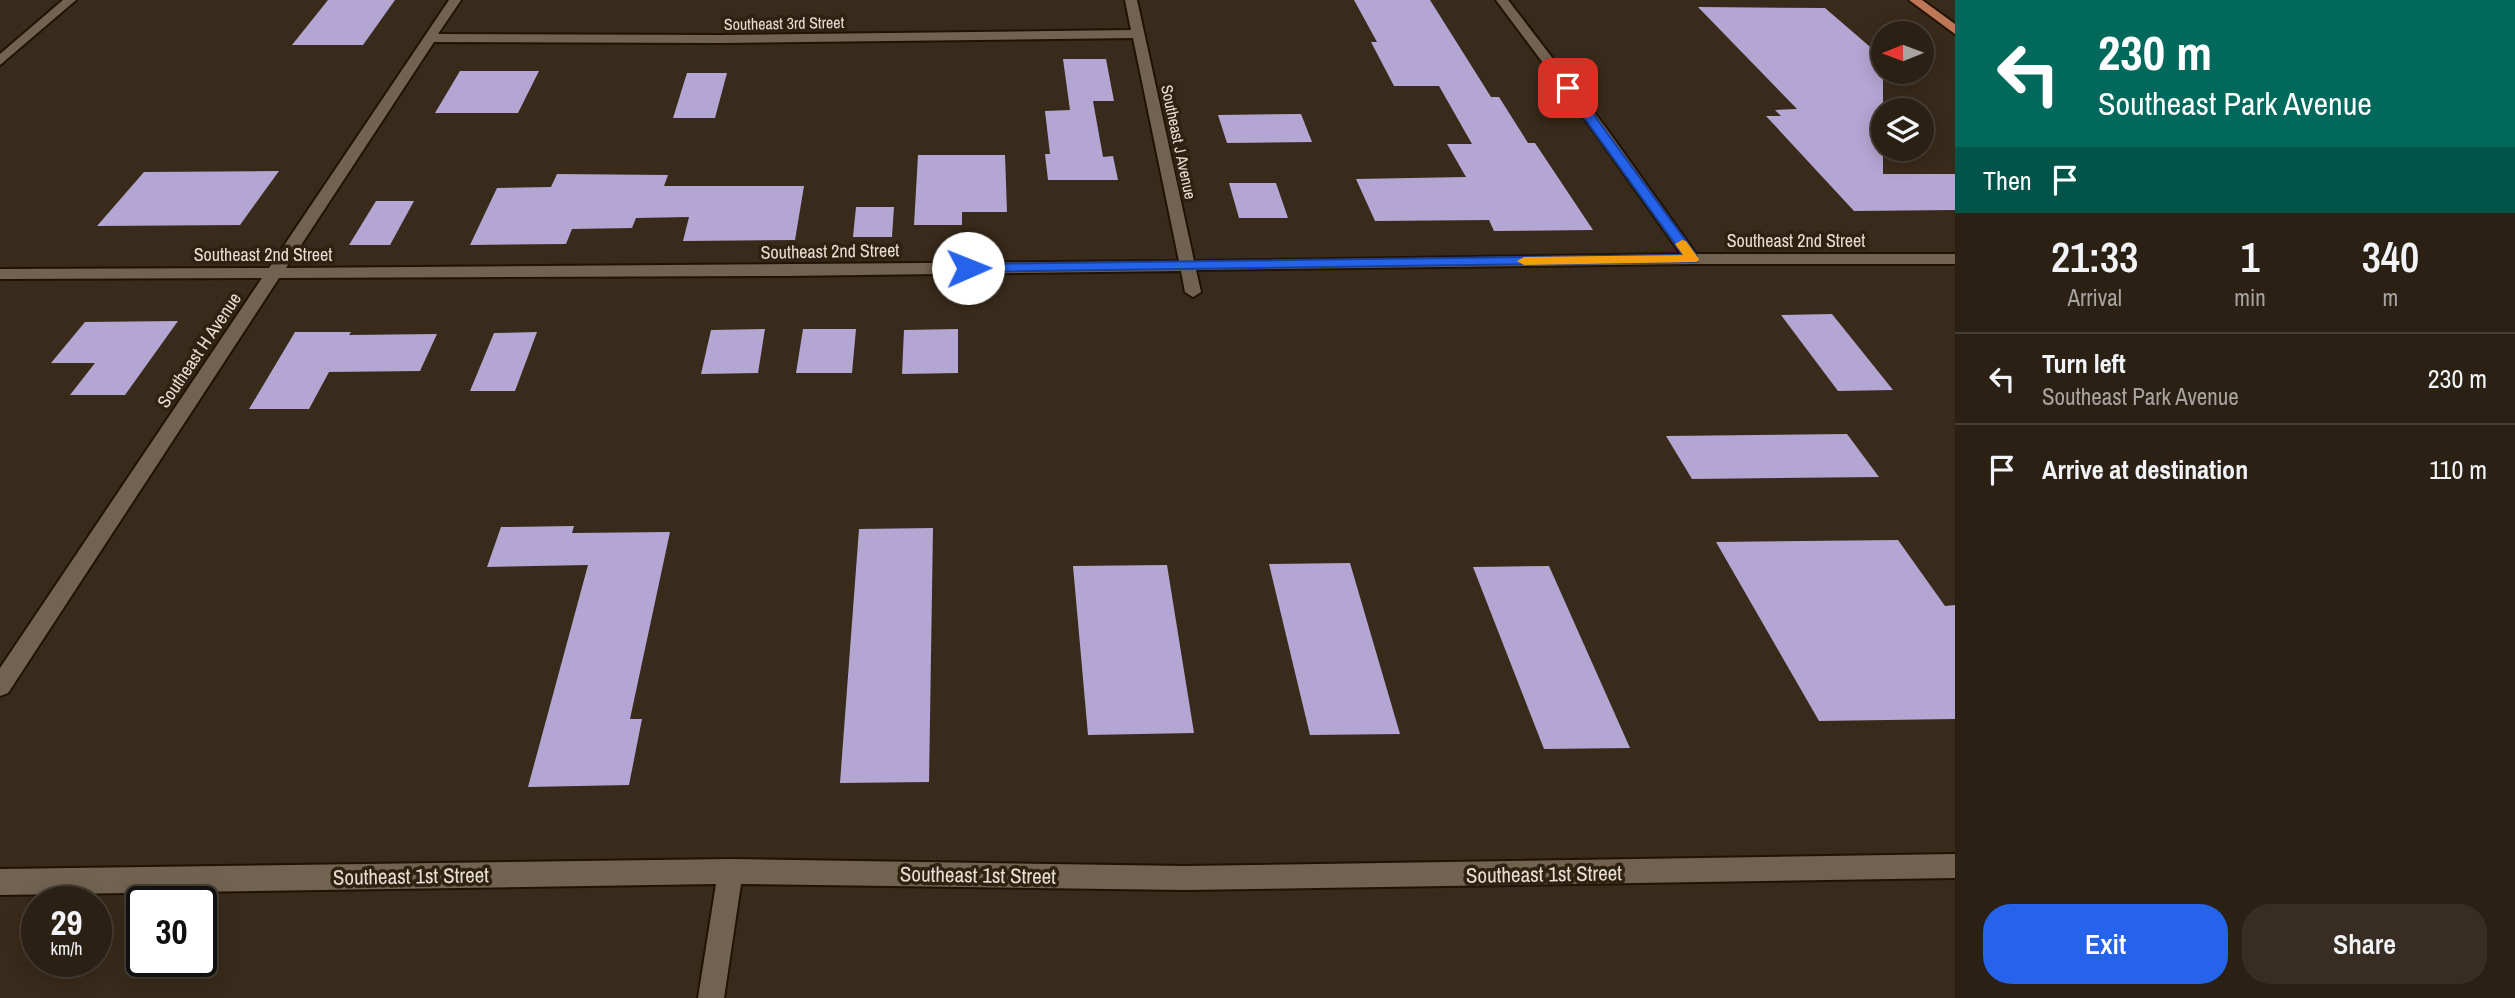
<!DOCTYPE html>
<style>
body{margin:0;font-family:"Archivo Narrow",sans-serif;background:#372d22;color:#f1f3f6;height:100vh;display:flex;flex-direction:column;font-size:26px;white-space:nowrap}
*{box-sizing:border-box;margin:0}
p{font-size:23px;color:#a6a3a0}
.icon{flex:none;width:38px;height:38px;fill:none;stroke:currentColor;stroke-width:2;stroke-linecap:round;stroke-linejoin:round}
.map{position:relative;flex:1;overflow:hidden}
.panel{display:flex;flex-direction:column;background:#2b2014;width:560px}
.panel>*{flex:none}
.banner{background:#00695c;color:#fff;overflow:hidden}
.needle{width:46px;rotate:269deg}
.tools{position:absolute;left:1871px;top:21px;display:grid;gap:14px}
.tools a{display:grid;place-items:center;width:63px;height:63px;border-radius:50%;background:#2b2014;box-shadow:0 4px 18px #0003,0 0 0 2px #473e34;font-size:35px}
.speed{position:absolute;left:21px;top:886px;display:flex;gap:14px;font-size:35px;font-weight:700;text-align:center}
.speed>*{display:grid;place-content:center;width:91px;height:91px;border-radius:50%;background:#2b2014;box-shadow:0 4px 18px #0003,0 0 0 2px #473e34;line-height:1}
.speed small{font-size:18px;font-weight:400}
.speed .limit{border:4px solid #111;border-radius:10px;background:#fff;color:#111}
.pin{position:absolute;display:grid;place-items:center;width:60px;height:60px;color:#fff;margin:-30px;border-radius:14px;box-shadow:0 4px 10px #0006}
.me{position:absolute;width:77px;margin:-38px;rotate:89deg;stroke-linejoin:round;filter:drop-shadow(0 0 5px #0008)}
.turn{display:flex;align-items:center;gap:24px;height:147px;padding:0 28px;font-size:32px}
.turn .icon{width:91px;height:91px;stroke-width:2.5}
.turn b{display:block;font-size:49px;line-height:60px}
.then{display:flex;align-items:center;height:66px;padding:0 28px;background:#0003;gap:14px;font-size:26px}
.eta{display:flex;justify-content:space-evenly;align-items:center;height:119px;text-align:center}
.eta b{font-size:42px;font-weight:600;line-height:49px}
.button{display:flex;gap:14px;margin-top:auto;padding:14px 28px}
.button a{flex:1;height:80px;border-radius:28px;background:#2563eb;color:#fff;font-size:28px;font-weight:600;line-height:80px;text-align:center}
.button a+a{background:#372d22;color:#f1f3f6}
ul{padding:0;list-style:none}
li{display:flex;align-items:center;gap:21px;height:91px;padding:0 28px;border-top:2px solid #473e34}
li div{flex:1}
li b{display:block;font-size:26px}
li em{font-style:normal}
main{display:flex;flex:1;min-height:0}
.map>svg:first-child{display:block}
.building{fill:#b4a6d3}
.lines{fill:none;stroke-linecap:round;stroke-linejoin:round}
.minor-casing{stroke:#201304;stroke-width:4}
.primary-casing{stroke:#201304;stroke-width:4}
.minor{fill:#726351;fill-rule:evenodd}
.primary{fill:#be7659;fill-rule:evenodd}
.route{fill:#2563eb;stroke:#184099;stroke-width:2}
.slow{fill:#f59e0b}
.labels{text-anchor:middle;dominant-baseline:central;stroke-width:7;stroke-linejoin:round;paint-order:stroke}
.far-street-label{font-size:16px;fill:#e7ded3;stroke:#2f2211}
.street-label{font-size:18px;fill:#e7ded3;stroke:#2f2211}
.near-street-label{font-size:21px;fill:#e7ded3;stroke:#2f2211}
</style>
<main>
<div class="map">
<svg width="1955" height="998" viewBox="0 0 1955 998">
<rect width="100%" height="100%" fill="#392b1b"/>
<!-- building -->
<g class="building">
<polygon points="328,0 395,0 363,45 292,45"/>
<polygon points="1354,0 1430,0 1491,97 1499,97 1528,143 1535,143 1593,230 1494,231 1489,220 1375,221 1356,179 1466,177 1447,144 1472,144 1439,86 1394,86 1371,42 1377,42"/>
<polygon points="1698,7 1825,8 1883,58 1883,174 1955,174 1955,210 1854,211 1766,116 1781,116 1775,110 1797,109"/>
<polygon points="1063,59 1106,59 1114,101 1093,101 1103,157 1113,156 1118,180 1048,180 1045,154 1050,154 1045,111 1070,110"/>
<polygon points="460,71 539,71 518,113 435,113"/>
<polygon points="687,73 727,73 715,118 673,118"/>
<polygon points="1301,114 1312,142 1227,143 1218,115"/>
<polygon points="918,155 1005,155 1007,212 962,212 962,225 914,225"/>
<polygon points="279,171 240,225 97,226 144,172"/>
<polygon points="557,174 668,175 664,186 804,186 795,240 683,241 689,217 636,218 632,228 572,229 566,244 470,245 497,188 551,187"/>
<polygon points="1229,183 1276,183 1288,218 1239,218"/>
<polygon points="376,201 414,201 390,245 349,245"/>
<polygon points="856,207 894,207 892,237 853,237"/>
<polygon points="1832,314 1893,390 1838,391 1781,315"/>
<polygon points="178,321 125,395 70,395 95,363 51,363 85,322"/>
<polygon points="765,329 758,373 701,374 711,330"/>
<polygon points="803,329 856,329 852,373 796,373"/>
<polygon points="958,329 958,373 902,374 904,330"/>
<polygon points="295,332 351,332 349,335 437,334 420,371 329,372 309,409 249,409"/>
<polygon points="537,332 515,391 470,391 494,333"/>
<polygon points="1847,434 1879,477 1692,479 1666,436"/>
<polygon points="574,526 572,533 670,532 630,719 642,719 629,785 528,787 588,565 487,567 501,527"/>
<polygon points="933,528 929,782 840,783 859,529"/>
<polygon points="1898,540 1945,606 1955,605 1955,719 1819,721 1716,542"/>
<polygon points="1350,563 1400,734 1310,735 1269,564"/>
<polygon points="1167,565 1194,733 1088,735 1073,566"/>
<polygon points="1549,566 1630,748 1544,749 1473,567"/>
</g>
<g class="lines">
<defs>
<g id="minor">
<polygon points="63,0 76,0 0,65 0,54"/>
<path d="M 449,0 L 461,0 L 438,34 L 721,35 L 1131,30 L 1125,0 L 1137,0 L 1194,261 L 1681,254 L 1596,134 L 1496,0 L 1508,0 L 1606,128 L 1696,254 L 1955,254 L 1955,264 L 1692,264 L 1196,270 L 1201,292 L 1193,297 L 1185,292 L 1181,271 L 785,276 L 279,278 L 8,693 L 0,696 L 0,668 L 262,278 L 0,279 L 0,269 L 269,268 ZM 1133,38 L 1179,261 L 286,268 L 434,42 L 721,43 Z"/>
<polygon points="1955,854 1955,878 1185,890 741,884 724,998 698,998 716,884 0,895 0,869 730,859 1185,866"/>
</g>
<polygon id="primary" points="1909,0 1922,0 1955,24 1955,34"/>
</defs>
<!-- minor casing -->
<use href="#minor" class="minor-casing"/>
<!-- primary casing -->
<use href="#primary" class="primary-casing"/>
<!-- minor -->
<use href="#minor" class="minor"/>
<!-- primary -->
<use href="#primary" class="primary"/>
</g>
<!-- route -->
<polygon class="route" points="1564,85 1572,85 1697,256 1697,262 968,272 961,268 968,264 1683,255 1564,90"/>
<!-- slow -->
<polygon class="slow" points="1682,240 1686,241 1699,259 1697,262 1524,265 1517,261 1524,257 1683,255 1675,244"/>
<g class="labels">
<!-- far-street labels -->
<g class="far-street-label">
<text transform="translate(784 23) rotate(-1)">Southeast 3rd Street</text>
<text transform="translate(1179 142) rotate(78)">Southeast J Avenue</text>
</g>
<!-- street labels -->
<g class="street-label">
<text x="1796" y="240">Southeast 2nd Street</text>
<text transform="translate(830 251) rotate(-1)">Southeast 2nd Street</text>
<text x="263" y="254">Southeast 2nd Street</text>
<text transform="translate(199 350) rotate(-56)">Southeast H Avenue</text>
</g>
<!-- near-street labels -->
<g class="near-street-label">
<text transform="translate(1544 874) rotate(-1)">Southeast 1st Street</text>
<text transform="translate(978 875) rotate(1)">Southeast 1st Street</text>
<text transform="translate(411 876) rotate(-1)">Southeast 1st Street</text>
</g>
</g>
</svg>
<div class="tools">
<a><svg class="needle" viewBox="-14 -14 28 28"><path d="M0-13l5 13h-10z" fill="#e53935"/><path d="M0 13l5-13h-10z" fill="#a6a3a0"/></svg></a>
<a><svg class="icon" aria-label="layers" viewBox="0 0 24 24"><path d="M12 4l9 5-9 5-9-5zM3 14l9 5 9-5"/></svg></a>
</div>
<div class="speed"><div>29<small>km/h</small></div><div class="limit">30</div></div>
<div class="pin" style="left:1568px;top:88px;background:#d93025"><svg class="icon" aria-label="arrive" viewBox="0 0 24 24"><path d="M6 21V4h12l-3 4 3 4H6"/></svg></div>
<svg class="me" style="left:968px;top:268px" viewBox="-20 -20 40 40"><circle r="19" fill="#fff"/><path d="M0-13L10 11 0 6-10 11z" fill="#2563eb"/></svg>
</div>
<section class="panel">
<div class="banner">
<div class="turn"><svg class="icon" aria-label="left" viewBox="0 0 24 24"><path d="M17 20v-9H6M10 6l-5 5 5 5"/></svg><div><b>230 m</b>Southeast Park Avenue</div></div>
<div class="then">Then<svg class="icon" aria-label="arrive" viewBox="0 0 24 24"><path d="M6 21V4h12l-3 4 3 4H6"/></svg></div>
</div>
<div class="eta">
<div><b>21:33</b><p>Arrival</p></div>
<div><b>1</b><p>min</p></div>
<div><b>340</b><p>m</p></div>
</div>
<ul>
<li><svg class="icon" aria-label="left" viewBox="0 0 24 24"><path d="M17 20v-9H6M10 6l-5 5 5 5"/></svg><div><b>Turn left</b><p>Southeast Park Avenue</p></div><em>230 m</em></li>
<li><svg class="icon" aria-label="arrive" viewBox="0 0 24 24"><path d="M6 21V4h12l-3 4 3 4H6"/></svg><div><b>Arrive at destination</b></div><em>110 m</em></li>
</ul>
<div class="button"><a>Exit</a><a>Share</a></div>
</section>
</main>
